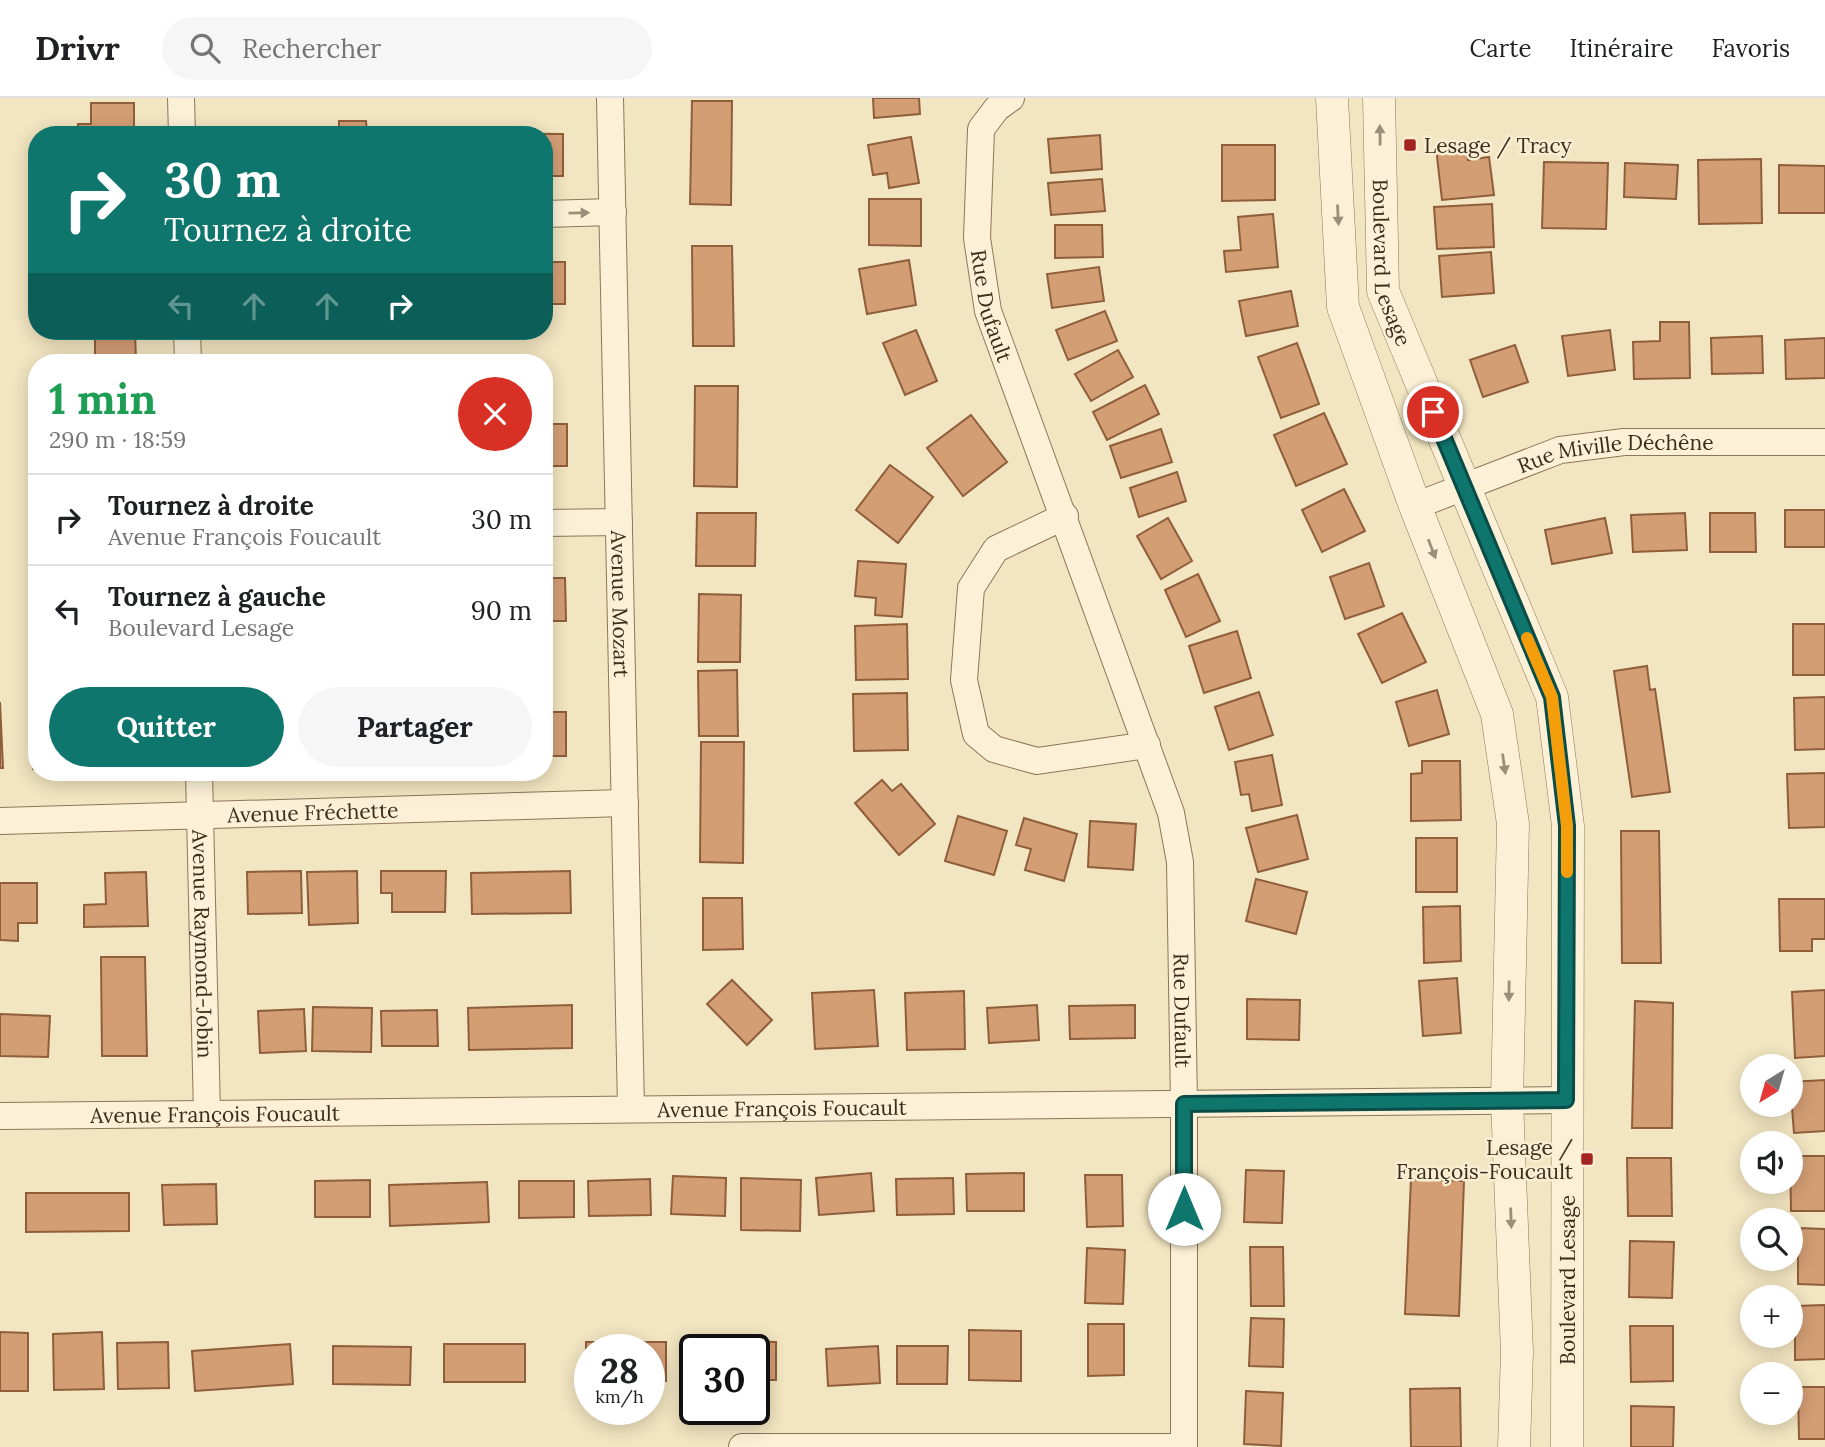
<!DOCTYPE html>
<html lang="fr">
<meta charset="utf-8">
<style>
body{margin:0;font-family:Lora,serif;background:#f6f6f6;color:#202124;height:100vh;display:flex;flex-direction:column;font-size:26px;white-space:nowrap}
*{box-sizing:border-box;margin:0}
p{font-size:23px;color:#757577}
.icon{flex:none;width:38px;height:38px;fill:none;stroke:currentColor;stroke-width:2;stroke-linecap:round;stroke-linejoin:round}
.map{position:relative;flex:1;overflow:hidden}
.details{position:absolute;left:28px;top:256px;width:525px;height:427px;display:flex;flex-direction:column;background:#fff;border-radius:28px;box-shadow:0 4px 18px #0003}
.details>*{flex:none}
.banner{position:absolute;left:28px;top:28px;width:525px;height:214px;border-radius:28px;box-shadow:0 4px 18px #0003;background:#0f766e;color:#fff;overflow:hidden}
.needle{width:46px;rotate:217deg}
.controls{position:absolute;left:1740px;top:956px;display:grid;gap:14px}
.controls a{display:grid;place-items:center;width:63px;height:63px;border-radius:50%;background:#fff;box-shadow:0 4px 18px #0003;font-size:35px}
.speed{position:absolute;left:574px;top:1236px;display:flex;gap:14px;font-size:35px;font-weight:700;text-align:center}
.speed>*{display:grid;place-content:center;width:91px;height:91px;border-radius:50%;background:#fff;box-shadow:0 4px 18px #0003;line-height:1}
.speed small{font-size:18px;font-weight:400}
.speed .limit{border:4px solid #111;border-radius:10px;background:#fff;color:#111}
.pin{position:absolute;display:grid;place-items:center;width:60px;height:60px;color:#fff;margin:-30px;border:4px solid #fff;border-radius:50%;box-shadow:0 2px 7px #0007}
.me{position:absolute;width:77px;margin:-38px;rotate:0deg;stroke-linejoin:round;filter:drop-shadow(0 0 5px #0008)}
.turn{display:flex;align-items:center;gap:24px;height:147px;padding:0 21px;font-size:32px}
.turn .icon{width:91px;height:91px;stroke-width:2.5}
.turn b{display:block;font-size:49px;line-height:60px}
.lanes{display:flex;align-items:center;height:66px;padding:0 21px;background:#0003;justify-content:center;gap:35px;direction:ltr}
.lanes .off{opacity:.35}
.round{display:grid;place-items:center;flex:none;width:74px;height:74px;border-radius:37px;background:#f6f6f6}
.headline{display:flex;align-items:center;justify-content:space-between;height:119px;padding:0 21px}
h1{font-size:42px;font-weight:700;line-height:52px;color:#1e9e55}
.button{display:flex;gap:14px;margin-top:auto;padding:14px 21px}
.button a{flex:1;height:80px;border-radius:42px;background:#0f766e;color:#fff;font-size:28px;font-weight:700;line-height:80px;text-align:center}
.button a+a{background:#f6f6f6;color:#202124}
ul{padding:0;list-style:none}
li{display:flex;align-items:center;gap:21px;height:91px;padding:0 21px;border-top:2px solid #e0e0e0}
li div{flex:1}
li b{display:block;font-size:26px}
li em{font-style:normal}
header{display:flex;align-items:center;gap:42px;box-sizing:border-box;height:98px;padding:0 35px;background:#fff;border-bottom:2px solid #e0e0e0}
header strong{font-size:33px}
nav{display:flex;gap:38px;margin-inline-start:auto;font-size:24px}
.search{width:490px;height:63px;background:#f6f6f6;display:flex;align-items:center;gap:18px;box-sizing:border-box;padding:0 24px;border-radius:38px;color:#757577;font-size:26px}
.map>svg:first-child{display:block}
.building{fill:#d49e74;stroke:#8f5e3a;stroke-width:2}
.lines{fill:none;stroke-linecap:round;stroke-linejoin:round}
.minor-casing{stroke:#8e7557;stroke-width:28}
.tertiary-casing{stroke:#8e7557;stroke-width:33}
.minor{stroke:#fcf1d6;stroke-width:26}
.tertiary{stroke:#fcf1d6;stroke-width:32}
.oneway{fill:#9c8e79}
.route-casing{stroke:#0a4d48;stroke-width:18}
.route{stroke:#0f766e;stroke-width:12}
.slow{stroke:#f59e0b;stroke-width:12}
.poi-dot{fill:#a32321;stroke:#f9eed2;stroke-width:2.5}
.labels{text-anchor:middle;dominant-baseline:central;stroke-width:5;stroke-linejoin:round;paint-order:stroke}
.poi-label{font-size:21px;fill:#3c2c1c;stroke:#f9eed2;text-anchor:start}
.street-label{font-size:21px;fill:#3c2c1c;stroke:#f9eed2}
</style>
<header>
<strong>Drivr</strong>
<div class="search"><svg class="icon" aria-label="search" viewBox="0 0 24 24"><circle cx="10" cy="10" r="6"/><path d="M15 15l6 6"/></svg>Rechercher</div>
<nav><a>Carte</a><a>Itinéraire</a><a>Favoris</a></nav>
</header>
<div class="map">
<svg width="1825" height="1349" viewBox="0 0 1825 1349">
<rect width="100%" height="100%" fill="#f2e5c1"/>
<!-- building -->
<g class="building">
<polygon points="873,0 919,0 920,16 874,20"/>
<polygon points="692,3 732,3 731,107 690,106"/>
<polygon points="91,5 134,5 134,37 78,37 78,26 91,26"/>
<polygon points="339,23 366,23 367,34 394,34 394,37 291,37 291,33 339,34"/>
<polygon points="432,35 563,36 563,78 544,78 544,37"/>
<polygon points="1100,37 1102,71 1051,75 1048,41"/>
<polygon points="911,39 919,85 889,90 887,75 873,77 868,47"/>
<polygon points="1222,47 1275,47 1275,102 1222,103"/>
<polygon points="1466,47 1468,62 1489,59 1494,97 1442,102 1436,50"/>
<polygon points="1761,61 1762,125 1699,126 1698,62"/>
<polygon points="1544,64 1608,65 1606,131 1542,130"/>
<polygon points="1625,65 1678,67 1676,101 1624,99"/>
<polygon points="1779,67 1825,68 1825,115 1779,115"/>
<polygon points="1102,81 1105,113 1051,117 1048,85"/>
<polygon points="869,101 921,101 921,148 869,147"/>
<polygon points="1492,106 1494,149 1437,151 1434,109"/>
<polygon points="1273,116 1278,169 1226,174 1224,153 1241,152 1238,119"/>
<polygon points="1055,127 1102,127 1103,159 1055,160"/>
<polygon points="692,148 732,148 734,248 693,248"/>
<polygon points="1491,154 1494,195 1442,199 1439,158"/>
<polygon points="909,162 916,207 867,216 859,171"/>
<rect x="544" y="164" width="21" height="42"/>
<polygon points="1099,169 1104,203 1052,210 1047,176"/>
<polygon points="1291,193 1298,228 1246,238 1239,203"/>
<polygon points="1105,213 1117,243 1068,262 1056,232"/>
<polygon points="1660,224 1689,224 1690,280 1634,281 1633,244 1660,243"/>
<polygon points="916,232 937,283 905,297 883,245"/>
<polygon points="1610,232 1615,272 1568,278 1562,238"/>
<polygon points="95,233 135,233 136,264 95,264"/>
<polygon points="1762,238 1763,275 1712,276 1711,240"/>
<polygon points="1825,240 1825,280 1786,281 1785,242"/>
<polygon points="1297,245 1319,306 1281,320 1258,259"/>
<polygon points="1515,247 1528,284 1483,299 1470,262"/>
<polygon points="1118,252 1133,279 1091,303 1075,276"/>
<polygon points="1145,287 1159,316 1107,342 1093,314"/>
<polygon points="695,288 738,288 737,389 694,388"/>
<polygon points="1324,315 1347,366 1296,388 1274,337"/>
<polygon points="971,317 1007,364 963,398 927,350"/>
<rect x="544" y="326" width="23" height="42"/>
<polygon points="1161,331 1172,364 1121,380 1110,348"/>
<polygon points="890,367 933,399 898,445 856,412"/>
<polygon points="1177,374 1186,403 1139,419 1130,390"/>
<polygon points="1344,391 1365,433 1322,454 1302,412"/>
<rect x="1785" y="412" width="40" height="37"/>
<polygon points="697,415 756,415 755,468 696,468"/>
<polygon points="1685,415 1687,452 1633,454 1631,417"/>
<polygon points="1710,415 1755,415 1756,454 1710,454"/>
<polygon points="1168,420 1192,463 1161,481 1137,438"/>
<polygon points="1605,420 1612,455 1552,466 1545,432"/>
<polygon points="858,463 906,466 902,519 875,517 876,500 855,498"/>
<polygon points="1369,465 1384,508 1345,521 1330,479"/>
<polygon points="1198,476 1220,523 1186,539 1165,492"/>
<polygon points="544,480 565,480 566,523 544,523"/>
<polygon points="699,496 741,497 740,564 698,564"/>
<polygon points="1402,515 1426,564 1382,585 1358,536"/>
<polygon points="907,526 908,581 856,582 855,528"/>
<rect x="1793" y="526" width="32" height="51"/>
<polygon points="1237,533 1251,580 1204,595 1189,548"/>
<polygon points="1647,568 1650,592 1655,591 1670,694 1632,699 1614,573"/>
<polygon points="737,572 738,638 699,638 698,573"/>
<polygon points="1437,592 1449,636 1409,648 1396,604"/>
<polygon points="1259,594 1273,637 1229,652 1215,609"/>
<polygon points="907,595 908,652 854,653 853,596"/>
<polygon points="1825,599 1825,651 1795,652 1794,600"/>
<polygon points="0,604 3,670 0,670"/>
<rect x="544" y="614" width="22" height="44"/>
<polygon points="30,626 37,626 37,670 33,671"/>
<polygon points="701,644 744,644 743,765 700,764"/>
<polygon points="1272,657 1282,707 1252,713 1249,696 1241,697 1235,664"/>
<polygon points="1422,663 1460,663 1461,722 1411,723 1411,676 1422,675"/>
<polygon points="1825,675 1825,729 1789,730 1787,676"/>
<polygon points="882,682 892,693 901,686 935,726 899,757 855,705"/>
<polygon points="1297,717 1308,761 1258,774 1246,730"/>
<polygon points="958,718 1007,733 994,777 945,763"/>
<polygon points="1024,720 1077,736 1064,783 1025,772 1031,751 1016,747"/>
<polygon points="1090,723 1136,726 1133,772 1088,769"/>
<polygon points="1621,733 1659,733 1661,865 1622,865"/>
<rect x="1416" y="740" width="41" height="54"/>
<polygon points="301,773 302,815 248,816 247,774"/>
<polygon points="357,773 358,825 309,827 307,774"/>
<polygon points="381,773 446,773 445,814 392,814 392,795 381,795"/>
<polygon points="570,773 571,815 472,816 471,775"/>
<polygon points="146,774 148,828 84,829 84,807 106,806 105,775"/>
<polygon points="1256,781 1307,794 1296,836 1246,823"/>
<polygon points="0,785 37,785 37,825 18,825 18,843 0,842"/>
<polygon points="703,800 742,800 743,851 703,852"/>
<polygon points="1779,801 1825,801 1825,841 1812,841 1812,853 1780,853"/>
<polygon points="1460,808 1461,863 1424,865 1423,809"/>
<polygon points="101,859 145,859 147,958 102,958"/>
<polygon points="1457,880 1461,935 1423,938 1419,883"/>
<polygon points="732,882 772,922 747,947 707,906"/>
<polygon points="874,892 878,948 815,951 812,895"/>
<polygon points="1825,892 1825,958 1795,960 1792,894"/>
<polygon points="964,893 965,951 907,952 905,895"/>
<polygon points="1247,901 1300,902 1299,942 1247,941"/>
<polygon points="1635,903 1673,905 1672,1030 1632,1030"/>
<polygon points="572,907 572,950 469,952 468,910"/>
<polygon points="1037,907 1039,942 989,945 987,910"/>
<polygon points="1135,907 1135,940 1070,941 1069,908"/>
<polygon points="313,909 372,910 371,954 312,953"/>
<polygon points="304,911 306,953 260,955 258,913"/>
<polygon points="437,912 438,948 382,948 381,913"/>
<polygon points="0,916 50,918 48,959 0,958"/>
<polygon points="1825,982 1825,1033 1794,1035 1790,984"/>
<polygon points="1790,1058 1825,1058 1825,1113 1791,1113"/>
<polygon points="1627,1060 1671,1060 1672,1118 1628,1118"/>
<polygon points="1246,1072 1284,1073 1282,1125 1244,1124"/>
<polygon points="871,1075 874,1113 819,1117 816,1080"/>
<polygon points="1024,1075 1024,1113 967,1113 966,1076"/>
<polygon points="1085,1077 1122,1077 1123,1128 1087,1129"/>
<polygon points="673,1078 726,1080 725,1118 671,1116"/>
<polygon points="741,1080 801,1082 800,1133 741,1132"/>
<polygon points="953,1080 954,1116 897,1117 896,1081"/>
<polygon points="650,1081 651,1117 589,1118 588,1083"/>
<polygon points="1411,1081 1464,1083 1459,1218 1405,1216"/>
<polygon points="370,1082 370,1119 315,1119 315,1083"/>
<polygon points="519,1083 574,1083 574,1119 519,1120"/>
<polygon points="487,1084 489,1124 390,1128 389,1087"/>
<polygon points="216,1086 217,1126 164,1127 162,1087"/>
<polygon points="26,1095 129,1095 129,1133 26,1134"/>
<polygon points="1798,1130 1825,1131 1825,1187 1798,1186"/>
<polygon points="1630,1143 1674,1144 1672,1200 1629,1199"/>
<polygon points="1250,1149 1283,1149 1284,1208 1251,1208"/>
<polygon points="1087,1150 1125,1152 1123,1206 1085,1205"/>
<polygon points="1825,1207 1825,1261 1795,1262 1795,1208"/>
<polygon points="1251,1220 1284,1221 1283,1269 1249,1268"/>
<polygon points="1088,1226 1124,1226 1124,1277 1088,1278"/>
<polygon points="1630,1228 1673,1228 1673,1283 1631,1284"/>
<polygon points="969,1232 1021,1233 1021,1283 969,1282"/>
<polygon points="0,1234 28,1235 28,1293 0,1293"/>
<polygon points="102,1234 104,1291 54,1292 53,1236"/>
<polygon points="703,1243 776,1244 776,1282 754,1282 754,1251 703,1251"/>
<polygon points="168,1244 169,1290 118,1291 117,1245"/>
<polygon points="586,1244 666,1244 666,1283 649,1283 649,1251 590,1251 590,1283 586,1283"/>
<polygon points="290,1246 293,1286 195,1293 192,1253"/>
<rect x="444" y="1246" width="81" height="38"/>
<polygon points="333,1248 411,1249 410,1287 333,1286"/>
<polygon points="878,1248 880,1285 828,1288 826,1251"/>
<polygon points="897,1248 948,1248 947,1286 897,1286"/>
<polygon points="1798,1289 1825,1289 1825,1341 1799,1341"/>
<polygon points="1460,1290 1461,1349 1411,1349 1410,1291"/>
<polygon points="1246,1293 1283,1295 1281,1348 1244,1346"/>
<polygon points="1631,1308 1674,1309 1673,1349 1631,1349"/>
</g>
<g class="lines">
<defs>
<g id="minor">
<polyline points="181,0 182,37"/>
<path id="s1" d="M 610,0 L 631,1011"/>
<path id="s2" d="M 1011,0 L 997,10 L 981,31 L 977,140 L 988,213 L 1171,715 L 1180,764 L 1184,1006 L 1184,1349"/>
<polyline points="544,116 613,114"/>
<polyline points="187,233 188,264"/>
<path id="s3" d="M 1415,408 L 1560,352 L 1624,344 L 1825,344"/>
<polyline points="1065,418 996,451 971,490 964,582 976,636 994,651 1037,663 1147,647"/>
<polyline points="544,425 619,424"/>
<path id="s4" d="M 199,674 L 207,1016"/>
<path id="s5" d="M 0,723 L 625,705"/>
<path id="s6" d="M 0,1018 L 1566,1002"/>
<polyline points="742,1349 1184,1349"/>
</g>
<g id="tertiary">
<polyline points="1332,0 1343,209 1415,408 1497,616 1513,726 1507,1003 1517,1254 1514,1349"/>
<path id="s7" d="M 1379,0 L 1383,193 L 1552,599 L 1568,728 L 1567,1349"/>
</g>
</defs>
<!-- minor casing -->
<use href="#minor" class="minor-casing"/>
<!-- tertiary casing -->
<use href="#tertiary" class="tertiary-casing"/>
<!-- minor -->
<use href="#minor" class="minor"/>
<!-- tertiary -->
<use href="#tertiary" class="tertiary"/>
</g>
<!-- one-way arrows -->
<defs><path id="oneway-solid" d="M-6-.8H1V-3.2L6.5 0L1 3.2V.8H-6Z" transform="scale(1.75)"/></defs>
<g class="oneway">
<use href="#oneway-solid" transform="translate(1380 37) rotate(-91)"/>
<use href="#oneway-solid" transform="translate(579 115) rotate(-1)"/>
<use href="#oneway-solid" transform="translate(1338 117) rotate(87)"/>
<use href="#oneway-solid" transform="translate(1432 451) rotate(69)"/>
<use href="#oneway-solid" transform="translate(1504 666) rotate(82)"/>
<use href="#oneway-solid" transform="translate(1509 893) rotate(91)"/>
<use href="#oneway-solid" transform="translate(1511 1120) rotate(88)"/>
</g>
<g class="lines">
<defs>
<polyline id="route" points="1184,1111 1184,1006 1566,1002 1567,728 1552,599 1433,314"/>
</defs>
<!-- route casing -->
<use href="#route" class="route-casing"/>
<!-- route -->
<use href="#route" class="route"/>
<!-- slow -->
<polyline class="slow" points="1527,540 1552,599 1567,728 1567,774"/>
</g>
<!-- markers -->
<g class="poi-dot">
<rect x="1403" y="40" width="14" height="14" rx="3.5"/>
<rect x="1580" y="1054" width="14" height="14" rx="3.5"/>
</g>
<g class="labels">
<!-- poi labels -->
<g class="poi-label">
<text x="1424" y="47">Lesage / Tracy</text>
<text x="1573" y="1049" text-anchor="end">Lesage /<tspan x="1573" dy="24">François-Foucault</tspan></text>
</g>
<!-- street labels -->
<g class="street-label">
<text stroke="none"><textPath href="#s7" startOffset="166">Boulevard Lesage</textPath></text>
<text stroke="none"><textPath href="#s2" startOffset="222">Rue Dufault</textPath></text>
<text stroke="none"><textPath href="#s3" startOffset="210">Rue Miville Déchêne</textPath></text>
<text stroke="none"><textPath href="#s1" startOffset="506">Avenue Mozart</textPath></text>
<text stroke="none"><textPath href="#s5" startOffset="313">Avenue Fréchette</textPath></text>
<text stroke="none"><textPath href="#s4" startOffset="172">Avenue Raymond-Jobin</textPath></text>
<text stroke="none"><textPath href="#s2" startOffset="959">Rue Dufault</textPath></text>
<text stroke="none"><textPath href="#s6" startOffset="782">Avenue François Foucault</textPath></text>
<text stroke="none"><textPath href="#s6" startOffset="215">Avenue François Foucault</textPath></text>
<text transform="translate(1567 1182) rotate(-90)">Boulevard Lesage</text>
</g>
</g>
</svg>
<div class="controls">
<a><svg class="needle" viewBox="-14 -14 28 28"><path d="M0-13l5 13h-10z" fill="#e53935"/><path d="M0 13l5-13h-10z" fill="#757577"/></svg></a>
<a><svg class="icon" aria-label="sound" viewBox="0 0 24 24"><path d="M4 9h4l5-4v14l-5-4H4zM17 9q2 3 0 6"/></svg></a>
<a><svg class="icon" aria-label="search" viewBox="0 0 24 24"><circle cx="10" cy="10" r="6"/><path d="M15 15l6 6"/></svg></a>
<a>+</a>
<a>−</a>
</div>
<div class="speed"><div>28<small>km/h</small></div><div class="limit">30</div></div>
<div class="pin" style="left:1433px;top:314px;background:#d93025"><svg class="icon" aria-label="arrive" viewBox="0 0 24 24"><path d="M6 21V4h12l-3 4 3 4H6"/></svg></div>
<svg class="me" style="left:1184px;top:1111px" viewBox="-20 -20 40 40"><circle r="19" fill="#fff"/><path d="M0-13L10 11 0 6-10 11z" fill="#0f766e"/></svg>
<div class="banner">
<div class="turn"><svg class="icon" aria-label="right" viewBox="0 0 24 24"><path d="M7 20v-9h11M14 6l5 5-5 5"/></svg><div><b>30 m</b>Tournez à droite</div></div>
<div class="lanes"><svg class="icon off" aria-label="left" viewBox="0 0 24 24"><path d="M17 20v-9H6M10 6l-5 5 5 5"/></svg><svg class="icon off" aria-label="ahead" viewBox="0 0 24 24"><path d="M12 20V5M6 11l6-6 6 6"/></svg><svg class="icon off" aria-label="ahead" viewBox="0 0 24 24"><path d="M12 20V5M6 11l6-6 6 6"/></svg><svg class="icon" aria-label="right" viewBox="0 0 24 24"><path d="M7 20v-9h11M14 6l5 5-5 5"/></svg></div>
</div>
<section class="details">
<div class="headline"><div><h1>1 min</h1><p>290 m · 18:59</p></div><a class="round" style="background:#d93025;color:#fff"><svg class="icon" aria-label="close" viewBox="0 0 24 24"><path d="M6 6l12 12M18 6L6 18"/></svg></a></div>
<ul>
<li><svg class="icon" aria-label="right" viewBox="0 0 24 24"><path d="M7 20v-9h11M14 6l5 5-5 5"/></svg><div><b>Tournez à droite</b><p>Avenue François Foucault</p></div><em>30 m</em></li>
<li><svg class="icon" aria-label="left" viewBox="0 0 24 24"><path d="M17 20v-9H6M10 6l-5 5 5 5"/></svg><div><b>Tournez à gauche</b><p>Boulevard Lesage</p></div><em>90 m</em></li>
</ul>
<div class="button"><a>Quitter</a><a>Partager</a></div>
</section>
</div>
